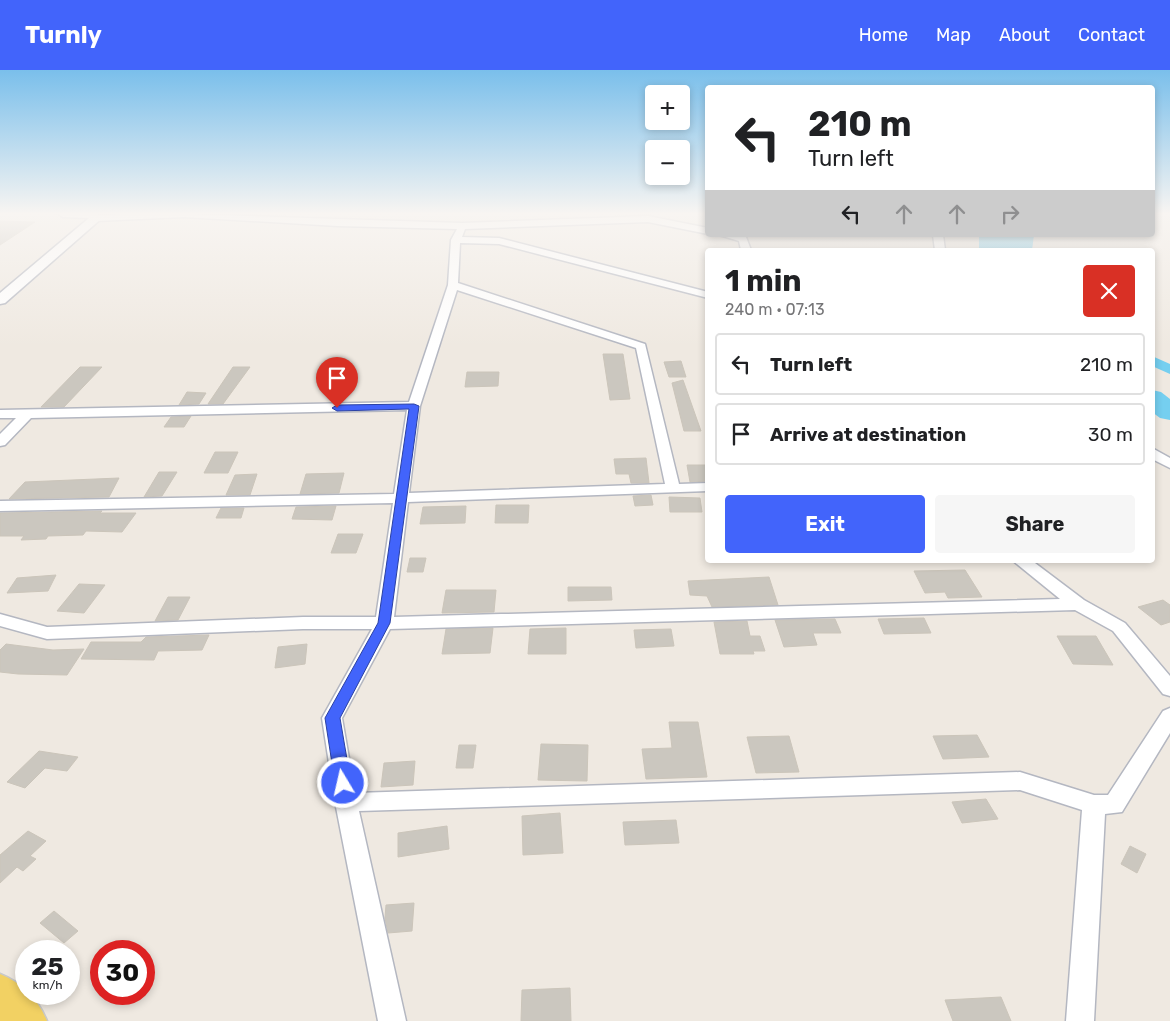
<!DOCTYPE html>
<meta charset="utf-8">
<style>
body{margin:0;font-family:Rubik,sans-serif;background:#f6f6f6;color:#202124;height:100vh;display:flex;flex-direction:column;font-size:19px;white-space:nowrap}
*{box-sizing:border-box;margin:0}
p{font-size:16px;color:#757577}
.icon{flex:none;width:28px;height:28px;fill:none;stroke:currentColor;stroke-width:2;stroke-linecap:round;stroke-linejoin:round}
.map{position:relative;flex:1;overflow:hidden}
.panel{position:absolute;left:705px;top:178px;width:450px;height:315px;display:flex;flex-direction:column;background:#fff;border-radius:5px;box-shadow:0 2px 8px #0003}
.panel>*{flex:none}
.top-card{position:absolute;left:705px;top:15px;width:450px;height:152px;border-radius:5px;box-shadow:0 2px 8px #0003;background:#fff;color:#202124;overflow:hidden}
.tools{position:absolute;left:645px;top:15px;display:grid;gap:10px}
.tools a{display:grid;place-items:center;width:45px;height:45px;border-radius:5px;background:#fff;box-shadow:0 2px 8px #0003;font-size:25px}
.speed{position:absolute;left:15px;top:870px;display:flex;gap:10px;font-size:25px;font-weight:700;text-align:center}
.speed>*{display:grid;place-content:center;width:65px;height:65px;border-radius:50%;background:#fff;box-shadow:0 2px 8px #0003;line-height:1}
.speed small{font-size:12px;font-weight:400}
.speed .limit{border:8px solid #d22;background:#fff;color:#111}
.pin{position:absolute;display:grid;place-items:center;width:42px;height:42px;color:#fff;margin:-51px -21px;border-radius:50% 50% 50% 0;rotate:-45deg;box-shadow:0 0 5px #0007}
.pin .icon{rotate:45deg}
.me{position:absolute;width:55px;margin:-28px;rotate:351deg;stroke-linejoin:round;filter:drop-shadow(0 0 4px #0008)}
.turn{display:flex;align-items:center;gap:18px;height:105px;padding:0 20px;font-size:22px}
.turn .icon{width:65px;height:65px;stroke-width:2.5}
.turn b{display:block;font-size:35px;line-height:42px}
.lanes{display:flex;align-items:center;height:48px;padding:0 20px;background:#0003;justify-content:center;gap:25px;direction:ltr}
.lanes .off{opacity:.35}
.round{display:grid;place-items:center;flex:none;width:52px;height:52px;border-radius:5px;background:#f6f6f6}
.summary{display:flex;align-items:center;justify-content:space-between;height:85px;padding:0 20px}
h1{font-size:30px;font-weight:700;line-height:38px}
.cta{display:flex;gap:10px;margin-top:auto;padding:10px 20px}
.cta a{flex:1;height:58px;border-radius:5px;background:#4264fb;color:#fff;font-size:20px;font-weight:700;line-height:58px;text-align:center}
.cta a+a{background:#f6f6f6;color:#202124}
ul{padding:0;list-style:none}
li{display:flex;align-items:center;gap:15px;height:62px;margin:0 10px 8px;padding:0 10px;border:2px solid #e0e0e0;border-radius:5px}
li div{flex:1}
li b{display:block;font-size:19px}
li em{font-style:normal}
header{display:flex;align-items:center;gap:30px;box-sizing:border-box;height:70px;padding:0 25px;background:#4264fb;color:#fff}
header strong{font-size:24px}
nav{display:flex;gap:28px;margin-inline-start:auto;font-size:18px}
.map>svg:first-child{display:block}
.water{fill:#75cff0}
.lines{fill:none;stroke-linecap:round;stroke-linejoin:round}
.canal{fill:#75cff0;fill-rule:evenodd}
.river{fill:#75cff0;fill-rule:evenodd}
.building{fill:#cbc7bf;stroke:#cbc5ba}
.street-casing{stroke:#b4b7c1;stroke-width:3}
.secondary-casing{stroke:#b4b7c1;stroke-width:3}
.primary-casing{stroke:#c9c9c9;stroke-width:3}
.street{fill:#fff;fill-rule:evenodd}
.secondary{fill:#fff;fill-rule:evenodd}
.primary{fill:#f2d163;fill-rule:evenodd}
.route{fill:#4264fb;stroke:#2b41a3}
</style>
<header>
<strong>Turnly</strong>
<nav><a>Home</a><a>Map</a><a>About</a><a>Contact</a></nav>
</header>
<div class="map">
<svg width="1170" height="951" viewBox="0 0 1170 951">
<rect width="100%" height="100%" fill="#efe9e1"/>
<!-- water -->
<polygon class="water" points="979,165 1034,165 1032,180 979,180"/>
<g class="lines">
<!-- canal -->
<polygon class="canal" points="1152,286 1170,294 1170,304 1152,296"/>
<!-- river -->
<polygon class="river" points="1152,320 1161,322 1170,329 1170,350 1160,348 1152,342"/>
</g>
<!-- building -->
<g class="building">
<polygon points="0,151 35,152 0,175"/>
<polygon points="603,284 623,284 630,329 610,330"/>
<polygon points="681,291 686,307 669,307 664,292"/>
<polygon points="80,297 102,297 64,337 41,337"/>
<polygon points="233,297 250,297 223,334 208,334"/>
<polygon points="467,302 499,302 498,316 465,317"/>
<polygon points="683,310 701,361 684,361 672,313"/>
<polygon points="187,322 206,323 199,334 179,335"/>
<polygon points="191,346 184,357 164,357 171,347"/>
<polygon points="215,382 238,382 228,403 204,403"/>
<polygon points="646,388 649,413 631,413 629,404 616,404 614,389"/>
<polygon points="687,395 708,395 708,411 690,412"/>
<polygon points="159,402 177,402 162,426 144,427"/>
<polygon points="344,403 339,423 300,424 306,404"/>
<polygon points="257,404 250,425 226,425 235,405"/>
<polygon points="119,408 109,427 9,429 25,412"/>
<polygon points="651,425 653,435 635,436 633,426"/>
<polygon points="669,427 700,428 702,442 670,442"/>
<polygon points="496,435 529,435 528,453 495,453"/>
<polygon points="336,436 332,450 292,449 296,437"/>
<polygon points="466,436 465,453 420,454 423,437"/>
<polygon points="221,438 244,438 241,448 216,448"/>
<polygon points="102,441 100,443 136,443 122,462 86,461 83,465 48,466 46,469 21,470 24,466 0,466 0,443"/>
<polygon points="338,464 363,464 356,483 331,483"/>
<polygon points="410,488 426,488 423,502 407,502"/>
<polygon points="965,500 982,527 948,528 945,522 925,523 914,501"/>
<polygon points="56,505 48,521 7,523 17,508"/>
<polygon points="769,507 778,535 712,537 707,526 690,525 688,511"/>
<polygon points="79,514 105,515 84,543 57,541"/>
<polygon points="568,517 611,517 612,530 568,531"/>
<polygon points="446,520 496,520 494,542 442,543"/>
<polygon points="168,527 190,527 178,550 155,551"/>
<polygon points="1163,530 1170,535 1170,552 1161,555 1138,537"/>
<polygon points="924,548 931,563 884,564 878,549"/>
<polygon points="835,549 841,563 813,563 817,575 784,577 775,550"/>
<polygon points="747,551 750,566 760,566 765,581 753,581 754,584 720,584 714,552"/>
<polygon points="493,558 490,583 442,584 446,559"/>
<polygon points="566,558 566,584 528,584 530,559"/>
<polygon points="671,559 674,576 636,578 634,560"/>
<polygon points="209,565 202,580 158,581 154,590 81,589 91,572 141,572 146,567"/>
<polygon points="1057,566 1096,566 1113,595 1073,594"/>
<polygon points="6,574 53,580 84,579 67,605 18,604 0,602 0,580"/>
<polygon points="307,574 305,594 275,598 278,577"/>
<polygon points="669,652 698,652 707,707 646,709 642,679 672,678"/>
<polygon points="977,665 989,687 943,689 933,666"/>
<polygon points="789,666 799,702 756,703 747,667"/>
<polygon points="541,674 588,675 587,711 538,710"/>
<polygon points="459,675 476,675 473,698 456,698"/>
<polygon points="39,681 78,687 67,701 45,698 25,718 7,712"/>
<polygon points="415,691 413,715 381,717 384,693"/>
<polygon points="986,729 998,749 962,753 952,732"/>
<polygon points="560,743 563,783 523,785 522,746"/>
<polygon points="676,750 679,773 625,775 623,752"/>
<polygon points="447,756 449,779 398,787 398,763"/>
<polygon points="28,761 46,771 30,786 36,789 23,801 17,797 0,813 0,785"/>
<polygon points="1130,776 1146,784 1137,803 1121,794"/>
<polygon points="414,833 412,861 388,863 385,848 386,835"/>
<polygon points="54,841 78,861 64,873 40,853"/>
<polygon points="570,918 571,951 521,951 522,920"/>
<polygon points="1001,927 1011,951 953,951 945,930"/>
</g>
<g class="lines">
<defs>
<g id="street">
<path d="M 157,143 L 462,153 L 648,146 L 708,158 L 708,164 L 648,152 L 465,159 L 462,167 L 499,168 L 708,222 L 708,228 L 499,174 L 460,173 L 458,213 L 645,274 L 679,414 L 708,413 L 708,421 L 408,432 L 394,547 L 1060,529 L 1012,490 L 1031,490 L 1084,530 L 1125,553 L 1170,606 L 1170,626 L 1163,624 L 1113,561 L 1075,540 L 390,559 L 342,648 L 355,723 L 1020,702 L 1094,725 L 1108,725 L 1163,641 L 1170,638 L 1170,663 L 1122,742 L 1105,744 L 1094,951 L 1066,951 L 1082,740 L 1020,720 L 359,741 L 406,951 L 378,951 L 335,732 L 322,648 L 372,559 L 303,559 L 47,569 L 0,556 L 0,544 L 47,557 L 303,547 L 376,547 L 393,433 L 0,441 L 0,431 L 394,424 L 407,340 L 31,348 L 5,375 L 0,376 L 0,364 L 16,348 L 0,348 L 0,340 L 409,332 L 448,215 L 451,170 L 457,159 L 338,156 L 184,147 L 96,151 L 92,148 L 96,145 ZM 457,220 L 636,278 L 665,414 L 409,423 L 420,336 Z"/>
<polygon points="719,165 746,167 751,180 741,180 739,171"/>
<polygon points="933,165 943,165 945,180 935,180"/>
<polygon points="1152,378 1170,388 1170,398 1152,389"/>
</g>
<polygon id="secondary" points="57,143 97,143 102,148 5,233 0,234 0,223 89,148 63,147"/>
<path id="primary" d="M 0,904 C 22,913 38,929 47,951 L 0,951 Z"/>
</defs>
<!-- street casing -->
<use href="#street" class="street-casing"/>
<!-- secondary casing -->
<use href="#secondary" class="secondary-casing"/>
<!-- primary casing -->
<use href="#primary" class="primary-casing"/>
<!-- street -->
<use href="#street" class="street"/>
<!-- secondary -->
<use href="#secondary" class="secondary"/>
<!-- primary -->
<use href="#primary" class="primary"/>
</g>
<!-- sky -->
<linearGradient id="sky" x2="0" y2="1"><stop stop-color="#7abfeb"/><stop offset="0.52" stop-color="#f8f5f2"/><stop offset="1" stop-color="#f8f5f2" stop-opacity="0"/></linearGradient>
<rect width="1170" height="276" fill="url(#sky)"/>
<!-- route -->
<polygon class="route" points="414,334 419,336 390,553 340,648 351,713 348,718 343,720 337,718 335,713 325,648 378,553 409,339 337,341 332,338 337,335"/>
</svg>
<div class="tools">
<a>+</a>
<a>−</a>
</div>
<div class="speed"><div>25<small>km/h</small></div><div class="limit">30</div></div>
<div class="pin" style="left:337px;top:338px;background:#d93025"><svg class="icon" aria-label="arrive" viewBox="0 0 24 24"><path d="M6 21V4h12l-3 4 3 4H6"/></svg></div>
<svg class="me" style="left:343px;top:713px" viewBox="-20 -20 40 40"><circle r="17" fill="#4264fb" stroke="#fff" stroke-width="3"/><path d="M0-11L8 9 0 5-8 9z" fill="#fff"/></svg>
<div class="top-card">
<div class="turn"><svg class="icon" aria-label="left" viewBox="0 0 24 24"><path d="M17 20v-9H6M10 6l-5 5 5 5"/></svg><div><b>210 m</b>Turn left</div></div>
<div class="lanes"><svg class="icon" aria-label="left" viewBox="0 0 24 24"><path d="M17 20v-9H6M10 6l-5 5 5 5"/></svg><svg class="icon off" aria-label="ahead" viewBox="0 0 24 24"><path d="M12 20V5M6 11l6-6 6 6"/></svg><svg class="icon off" aria-label="ahead" viewBox="0 0 24 24"><path d="M12 20V5M6 11l6-6 6 6"/></svg><svg class="icon off" aria-label="right" viewBox="0 0 24 24"><path d="M7 20v-9h11M14 6l5 5-5 5"/></svg></div>
</div>
<section class="panel">
<div class="summary"><div><h1>1 min</h1><p>240 m · 07:13</p></div><a class="round" style="background:#d93025;color:#fff"><svg class="icon" aria-label="close" viewBox="0 0 24 24"><path d="M6 6l12 12M18 6L6 18"/></svg></a></div>
<ul>
<li><svg class="icon" aria-label="left" viewBox="0 0 24 24"><path d="M17 20v-9H6M10 6l-5 5 5 5"/></svg><div><b>Turn left</b></div><em>210 m</em></li>
<li><svg class="icon" aria-label="arrive" viewBox="0 0 24 24"><path d="M6 21V4h12l-3 4 3 4H6"/></svg><div><b>Arrive at destination</b></div><em>30 m</em></li>
</ul>
<div class="cta"><a>Exit</a><a>Share</a></div>
</section>
</div>
